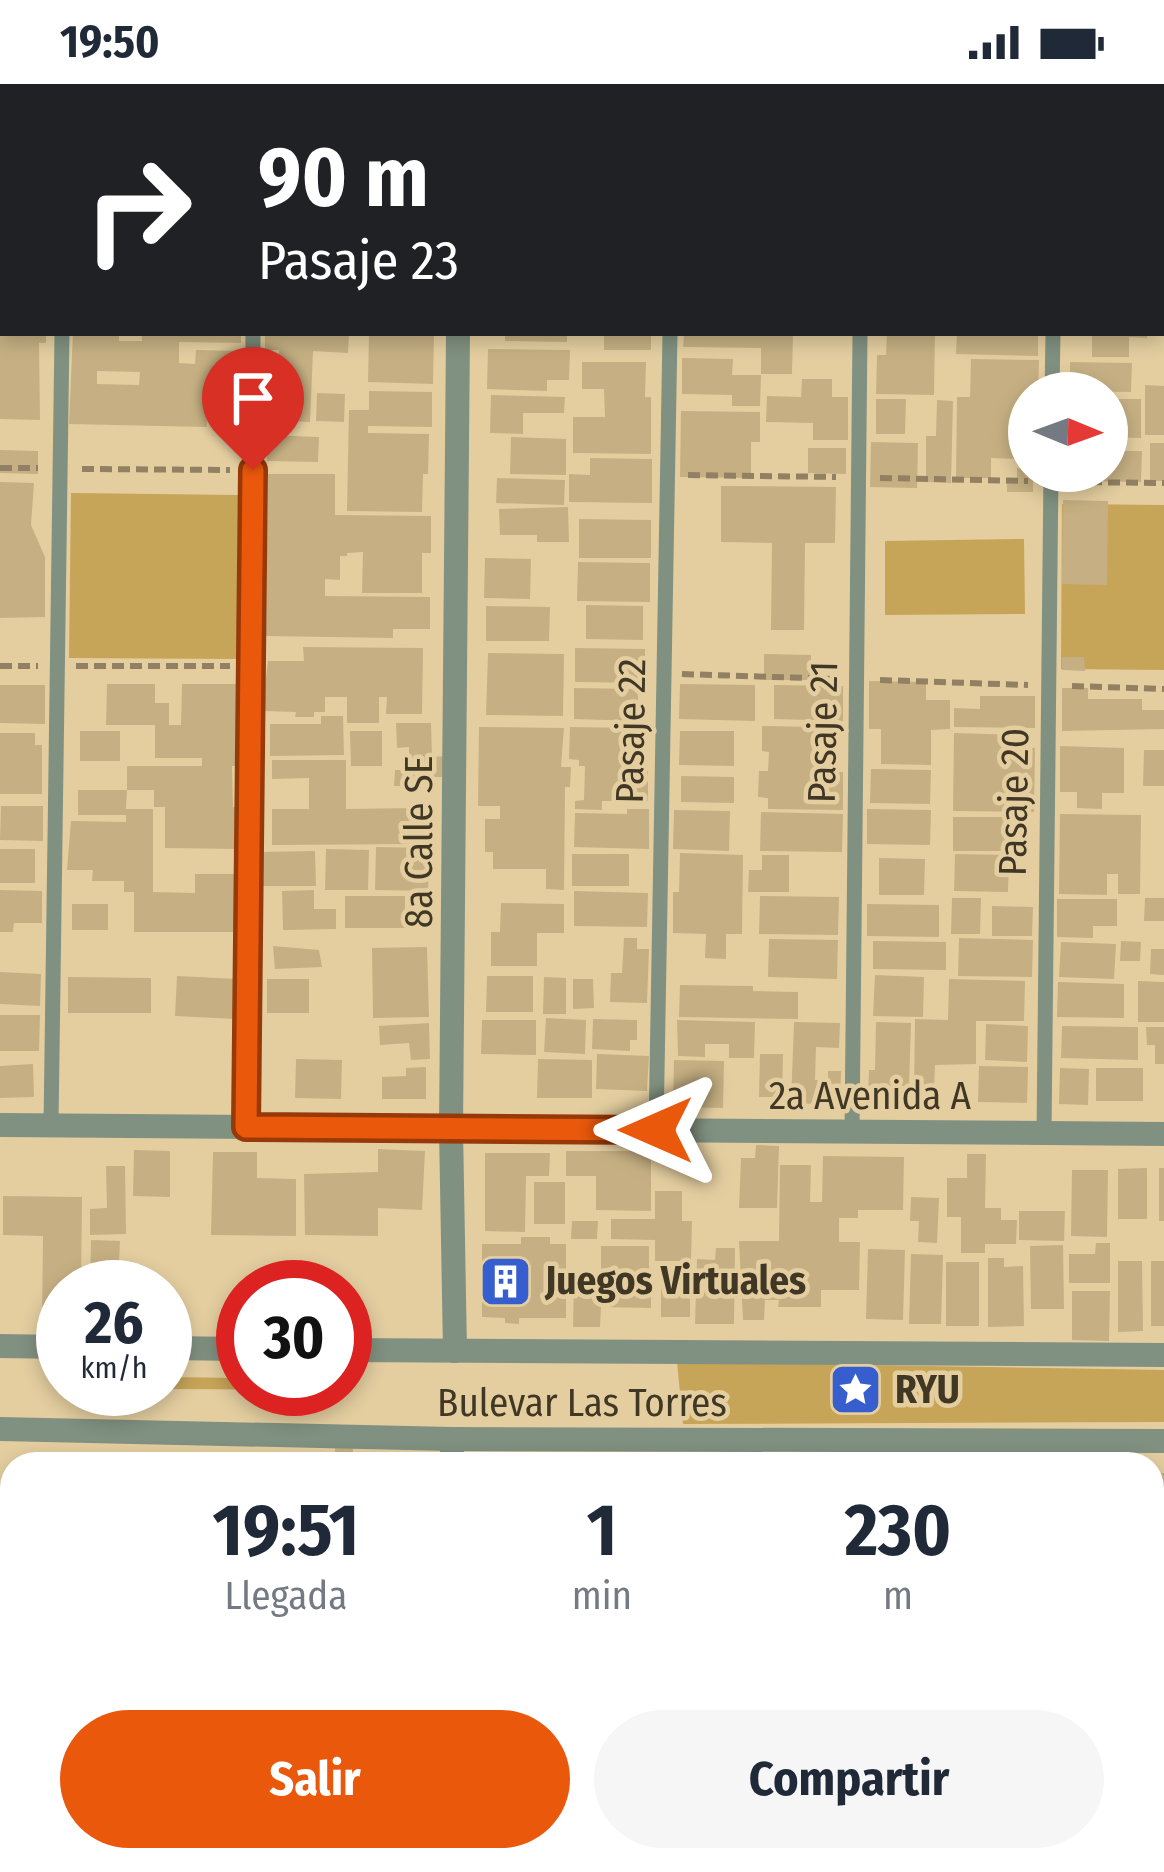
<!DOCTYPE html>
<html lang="es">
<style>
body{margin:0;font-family:"Fira Sans Condensed",sans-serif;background:#f6f6f7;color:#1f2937;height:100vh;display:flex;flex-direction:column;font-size:45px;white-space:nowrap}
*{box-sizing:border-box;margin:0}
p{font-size:39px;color:#747a83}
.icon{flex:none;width:66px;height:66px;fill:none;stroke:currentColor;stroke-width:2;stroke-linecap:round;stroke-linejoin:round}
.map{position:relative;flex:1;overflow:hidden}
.panel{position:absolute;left:0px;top:1368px;width:1164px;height:420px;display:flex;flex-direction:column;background:#fff;border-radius:36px 36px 0 0;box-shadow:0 6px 18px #0003}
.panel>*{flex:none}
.top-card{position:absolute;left:0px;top:0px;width:1164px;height:252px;box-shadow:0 6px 18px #0003;background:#202124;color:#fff;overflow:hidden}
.needle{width:78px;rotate:91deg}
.controls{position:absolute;left:1008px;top:288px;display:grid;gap:24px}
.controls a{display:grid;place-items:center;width:120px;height:120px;border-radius:50%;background:#fff;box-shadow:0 6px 18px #0003;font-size:60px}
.speed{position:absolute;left:36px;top:1176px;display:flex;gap:24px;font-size:60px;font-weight:700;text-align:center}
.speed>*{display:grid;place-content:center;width:156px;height:156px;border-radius:50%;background:#fff;box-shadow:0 6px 18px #0003;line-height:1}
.speed small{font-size:30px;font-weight:400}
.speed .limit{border:18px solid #d22;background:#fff;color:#111}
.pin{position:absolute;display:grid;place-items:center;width:102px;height:102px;color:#fff;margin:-123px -51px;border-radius:50% 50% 50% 0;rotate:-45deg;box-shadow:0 0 12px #0007}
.pin .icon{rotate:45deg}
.me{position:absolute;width:132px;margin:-66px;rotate:270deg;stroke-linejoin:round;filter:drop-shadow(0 0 9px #0008)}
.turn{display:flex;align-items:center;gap:42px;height:252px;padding:0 60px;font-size:54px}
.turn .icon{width:156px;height:156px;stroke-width:2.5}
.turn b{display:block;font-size:84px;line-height:102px}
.eta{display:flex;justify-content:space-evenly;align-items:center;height:204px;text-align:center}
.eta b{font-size:72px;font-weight:700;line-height:84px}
.action{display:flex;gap:24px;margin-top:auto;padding:24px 60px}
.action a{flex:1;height:138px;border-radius:72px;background:#ea580c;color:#fff;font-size:48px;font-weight:700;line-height:138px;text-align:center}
.action a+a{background:#f6f6f7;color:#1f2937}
.status{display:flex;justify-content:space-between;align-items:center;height:84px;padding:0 60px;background:#fff;direction:ltr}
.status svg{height:33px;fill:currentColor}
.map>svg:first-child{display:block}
.green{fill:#c6a458}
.building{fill:#c6b083;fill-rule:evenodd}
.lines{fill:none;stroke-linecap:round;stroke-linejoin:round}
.path{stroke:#918162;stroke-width:6;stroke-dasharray:12 6;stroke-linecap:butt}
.service{stroke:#819181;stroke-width:15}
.minor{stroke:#819181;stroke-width:24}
.tertiary{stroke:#819181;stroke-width:24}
.route-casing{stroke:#983908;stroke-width:30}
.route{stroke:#ea580c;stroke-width:21}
.labels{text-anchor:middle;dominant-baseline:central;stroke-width:9;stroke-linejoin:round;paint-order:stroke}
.street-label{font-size:39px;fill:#403725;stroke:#e4cea0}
.poi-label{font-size:39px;font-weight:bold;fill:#403725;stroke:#e4cea0;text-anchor:start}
</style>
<div class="status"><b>19:50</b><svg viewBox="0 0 49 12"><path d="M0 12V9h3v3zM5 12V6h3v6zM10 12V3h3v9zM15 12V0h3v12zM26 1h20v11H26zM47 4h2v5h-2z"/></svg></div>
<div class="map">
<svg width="1164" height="1788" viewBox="0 0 1164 1788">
<rect width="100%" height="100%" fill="#e4cea0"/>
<!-- green -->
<g class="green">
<polygon points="71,409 238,411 237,575 69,574"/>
<polygon points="1062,420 1164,421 1164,586 1061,585"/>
<polygon points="1024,455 1025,530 885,531 885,457"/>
<polygon points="677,1278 1164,1286 1164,1338 683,1340"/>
<polygon points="165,1293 243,1294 243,1305 338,1306 165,1305"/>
</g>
<!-- building -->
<g class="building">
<polygon points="0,249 46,249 46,259 39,259 40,336 0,335"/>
<path d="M 73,249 L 119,249 L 119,257 L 142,257 L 142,249 L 241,249 L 241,259 L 179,258 L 179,279 L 195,280 L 196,266 L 242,267 L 241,343 L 213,342 L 214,321 L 207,321 L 207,343 L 69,340 ZM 97,287 L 140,288 L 139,301 L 97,300 Z"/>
<polygon points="265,249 349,249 348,269 313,267 310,338 262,336 263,303 278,303 279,266 265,266"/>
<polygon points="369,249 434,249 433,300 368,298"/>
<polygon points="505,249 567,249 567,258 505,257"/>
<rect x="604" y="249" width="47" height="17"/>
<polygon points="684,249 793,249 792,290 761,290 761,264 683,263"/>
<polygon points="887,249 935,249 934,311 876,310 877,271 886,271"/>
<polygon points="957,249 1038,249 1038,272 956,270"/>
<polygon points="1092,249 1147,249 1147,254 1129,253 1129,273 1092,273"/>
<polygon points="488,265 570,266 569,296 547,296 547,307 487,305"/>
<polygon points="682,274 733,275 732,291 761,291 760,322 732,322 732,311 682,310"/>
<polygon points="971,275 1039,276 1038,309 1022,313 1021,375 991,374 991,394 956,394 957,313 970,313"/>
<polygon points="582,278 646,278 645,313 651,313 651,370 573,369 573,333 605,333 604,305 582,305"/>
<polygon points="1070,278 1132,279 1131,308 1070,307"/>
<polygon points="802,295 832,295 832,313 848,313 848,356 813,356 813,339 766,338 767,312 801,313"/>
<polygon points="1145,301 1164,302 1164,351 1145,351"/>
<polygon points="369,307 432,308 432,343 368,342 368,349 429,350 428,390 423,390 422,428 347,427 349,326 369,326"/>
<polygon points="317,309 345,310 344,338 316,337"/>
<polygon points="491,311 565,313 564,329 523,329 523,350 490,349"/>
<polygon points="876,315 906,315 905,350 876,350"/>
<polygon points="1107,315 1141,315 1141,354 1107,353"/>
<polygon points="937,316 953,317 951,399 926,398 926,352 936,352"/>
<polygon points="681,327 760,328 760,358 751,358 751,394 680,393"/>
<polygon points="268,351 319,353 318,378 267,377"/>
<polygon points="511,353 566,355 566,391 510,390"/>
<polygon points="871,358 918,359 917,404 870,403"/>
<rect x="1150" y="359" width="14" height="38"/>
<polygon points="808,364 846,364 846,390 808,389"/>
<polygon points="0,366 38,367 38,390 0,389"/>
<polygon points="1107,367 1142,367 1141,398 1063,397 1064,387 1107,387"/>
<polygon points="590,374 652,375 652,419 569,418 569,390 590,391"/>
<polygon points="1017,384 1033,387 1033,408 1007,408 1007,395 1017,395"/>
<polygon points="268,390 335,390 335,431 431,432 431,469 422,469 422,509 362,509 363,468 347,469 347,472 340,472 340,496 325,495 325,512 430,513 430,545 393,545 393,554 266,552"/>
<polygon points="497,394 565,396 564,421 496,419"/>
<polygon points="0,398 34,399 31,441 45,473 45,533 0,534"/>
<polygon points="721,402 836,403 835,459 805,459 804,546 771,546 772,459 721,458"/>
<polygon points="1063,416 1108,417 1107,501 1062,500"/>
<polygon points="568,423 569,458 537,458 537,451 500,451 499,425"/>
<polygon points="579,435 651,436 651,474 579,474"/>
<polygon points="485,474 531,475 530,515 484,514"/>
<polygon points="578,478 650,479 650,518 577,517"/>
<polygon points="586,521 643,522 643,556 586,555"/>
<polygon points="486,522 550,523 549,557 486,557"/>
<polygon points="303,563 423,564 422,630 386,630 387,613 379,613 379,639 347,639 347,613 325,613 325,628 314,628 314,633 295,633 296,628 262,627 268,577 304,577"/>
<polygon points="575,564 645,565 645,599 575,598"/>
<polygon points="488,569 564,570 563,632 486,631"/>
<polygon points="764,570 811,571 811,596 764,596"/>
<polygon points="1062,573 1084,573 1085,587 1062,586"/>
<polygon points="869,597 926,598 926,616 950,616 950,645 931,646 931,681 881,680 881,645 869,645"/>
<polygon points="107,600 155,600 155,619 169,619 169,641 181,641 182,600 238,600 237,682 232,682 233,723 238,723 238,765 165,764 165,723 154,723 154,706 127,706 127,682 202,682 202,674 155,674 155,641 106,641"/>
<polygon points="680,600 755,601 755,637 679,635"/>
<polygon points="0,601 45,601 45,640 0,639"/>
<polygon points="774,601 843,602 843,637 774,635"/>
<polygon points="574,604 638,605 638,637 574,635"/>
<polygon points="1062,604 1088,604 1088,615 1142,615 1142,626 1164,626 1164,645 1062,647"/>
<polygon points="980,612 1035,612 1035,644 954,643 954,624 980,625"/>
<polygon points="321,632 343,632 344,671 270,672 270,640 321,640"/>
<polygon points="396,639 431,639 432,673 445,672 445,693 415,693 415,702 394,702 395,686 409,686 409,663 397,664"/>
<polygon points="762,642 819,643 818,688 843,688 843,726 768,725 768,714 758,713 759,687 768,687 769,668 762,667"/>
<polygon points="479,643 564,644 561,683 571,683 570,703 565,703 564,806 546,805 546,785 493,785 493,768 485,768 485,735 500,735 500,722 478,722"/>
<polygon points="570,643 634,644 634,661 642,661 642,682 648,682 648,717 602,717 602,726 575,725 575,717 584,716 585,682 579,682 579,676 569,675"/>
<rect x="80" y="647" width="40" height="30"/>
<polygon points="350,647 382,647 382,682 351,682"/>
<polygon points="680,647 734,647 734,682 679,681"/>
<polygon points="0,649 35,649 35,661 42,661 42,710 0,710"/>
<polygon points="954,649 1022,651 1022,664 1035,664 1034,728 953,727"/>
<polygon points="1060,662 1124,664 1124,709 1102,709 1102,725 1077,724 1077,708 1060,708"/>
<polygon points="1144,666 1164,666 1164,702 1143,702"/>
<polygon points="272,676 346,676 346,725 416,724 417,760 272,761 272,725 309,725 309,694 272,695"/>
<polygon points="871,685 931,686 930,720 870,719"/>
<polygon points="681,692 734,693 734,719 681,718"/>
<polygon points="78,706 127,706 126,725 153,725 153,808 195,809 195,790 237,790 236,848 134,848 134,808 124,808 124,797 92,797 93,786 67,786 71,737 126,738 126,731 78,731"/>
<polygon points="1,722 43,722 43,757 0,756"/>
<polygon points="627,725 649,725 649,765 574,763 575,729 627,730"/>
<polygon points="867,725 931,726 930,761 867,760"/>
<polygon points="674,726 730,727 729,767 673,765"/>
<polygon points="761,728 843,730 842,768 760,767"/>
<polygon points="1060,730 1141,731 1140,810 1118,810 1118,790 1107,790 1107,811 1059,810"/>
<polygon points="953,733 1010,733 1009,767 953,767"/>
<polygon points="376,763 430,764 428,807 375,806"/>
<rect x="0" y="765" width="35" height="34"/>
<polygon points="326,765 369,766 368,806 325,806"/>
<polygon points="315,767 316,802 262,802 262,768"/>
<polygon points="680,769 743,771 742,850 726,850 726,875 705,874 706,850 673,849 673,808 679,808"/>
<rect x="572" y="770" width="57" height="32"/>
<polygon points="955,770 1009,771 1008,808 954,807"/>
<polygon points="762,771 789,771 789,808 748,808 749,786 762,786"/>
<polygon points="879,774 925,775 924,811 879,811"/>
<polygon points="0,806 42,807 42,839 14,839 13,848 0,848"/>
<polygon points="314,806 314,825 336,825 336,845 283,846 282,807"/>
<polygon points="574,807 648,809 647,843 574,842"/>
<rect x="345" y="812" width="60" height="32"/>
<polygon points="760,812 839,813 838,851 759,850"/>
<polygon points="952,814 981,814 980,850 951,850"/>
<polygon points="1145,814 1164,814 1164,837 1144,837"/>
<polygon points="1057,815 1117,815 1117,842 1093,842 1093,854 1057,853"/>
<polygon points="501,819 564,820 564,849 537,849 537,882 491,882 491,848 500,848"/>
<rect x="72" y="820" width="36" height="26"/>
<polygon points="867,820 939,821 939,853 867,852"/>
<polygon points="992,822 1033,823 1032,852 992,852"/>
<polygon points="624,854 637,854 637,865 649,865 647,919 610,918 611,889 622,889"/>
<polygon points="959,854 1033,856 1032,893 958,892"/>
<polygon points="769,855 838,856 837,895 768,893"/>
<polygon points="873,857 946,858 946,886 873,885"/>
<polygon points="1121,857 1141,858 1140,877 1120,877"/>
<polygon points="1061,858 1116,860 1114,895 1059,893"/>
<polygon points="273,862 319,866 322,883 275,885"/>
<polygon points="427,863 429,933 373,934 372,864"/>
<polygon points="1151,865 1164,865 1164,891 1150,890"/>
<polygon points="0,888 41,890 40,922 0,920"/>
<polygon points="875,891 924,893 923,933 873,932"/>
<polygon points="177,892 237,895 236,935 175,932"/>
<polygon points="487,892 533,892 533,928 486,928"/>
<polygon points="68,893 151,894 151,929 68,929"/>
<polygon points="544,893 566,894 566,930 543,930"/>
<rect x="267" y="895" width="42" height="34"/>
<polygon points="573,895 593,895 594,924 573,925"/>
<polygon points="949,895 1025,897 1024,937 976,937 976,980 935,981 934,1005 914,1005 915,935 948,936"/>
<polygon points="1138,897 1164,898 1164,938 1138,938"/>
<polygon points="1058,898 1124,900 1124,934 1057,933"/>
<polygon points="680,901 753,902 753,907 798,908 798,935 679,933"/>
<polygon points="0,931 40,931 39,967 0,967"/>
<polygon points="546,934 586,936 585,970 544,968"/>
<polygon points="593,935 637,936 637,956 630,956 630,967 592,965"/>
<polygon points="482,936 536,936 536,971 481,970"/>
<polygon points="677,936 755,938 754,974 729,974 729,960 705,960 705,973 678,972"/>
<polygon points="794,938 840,939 839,964 816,963 815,996 828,996 828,987 841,987 840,1021 791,1019"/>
<polygon points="876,938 911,939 909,1002 894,1002 893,1013 868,1013 869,986 875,986"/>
<polygon points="429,939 430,975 411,976 409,959 380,961 379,942"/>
<polygon points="986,940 1028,942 1027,978 985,976"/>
<polygon points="1062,942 1138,943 1138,976 1061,974"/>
<polygon points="1146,943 1164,943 1164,980 1155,980 1155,961 1147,961"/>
<polygon points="597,970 649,972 647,1007 596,1005"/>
<polygon points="760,970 783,970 782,1013 759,1013"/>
<polygon points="296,975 342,976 341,1015 295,1014"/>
<polygon points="538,975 592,976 592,1014 537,1014"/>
<polygon points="674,976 724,977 723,1024 673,1023"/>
<polygon points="33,980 34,1013 0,1014 0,982"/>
<polygon points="979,982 1028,983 1027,1019 978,1018"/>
<polygon points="426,983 426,1015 382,1015 382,993 406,992 406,984"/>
<polygon points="1060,984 1089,985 1088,1021 1059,1020"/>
<rect x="1096" y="984" width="47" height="33"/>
<polygon points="756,1061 779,1062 777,1124 739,1124 741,1074 755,1074"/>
<polygon points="378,1065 425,1067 422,1126 378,1124 378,1152 305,1151 304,1090 378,1088"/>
<polygon points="134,1066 170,1067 170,1113 133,1112"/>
<polygon points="566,1067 651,1067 651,1127 596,1126 596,1092 566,1092"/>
<polygon points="213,1068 257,1068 257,1094 296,1095 296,1152 211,1151"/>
<polygon points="485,1069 550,1069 549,1092 526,1092 525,1148 485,1147"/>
<polygon points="967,1070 986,1070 985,1124 1001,1124 1001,1136 1017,1136 1016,1160 985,1160 985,1169 961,1169 961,1133 947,1133 947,1094 967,1094"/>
<polygon points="823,1072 904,1073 903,1126 858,1126 858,1134 839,1134 839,1158 860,1158 859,1206 821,1206 821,1223 778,1223 779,1216 765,1216 764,1236 743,1236 739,1157 779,1157 780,1081 811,1081 810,1118 822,1118"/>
<polygon points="106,1082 125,1082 126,1150 90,1151 90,1125 107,1124"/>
<polygon points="1147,1084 1147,1135 1118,1135 1118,1085"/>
<rect x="1159" y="1084" width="5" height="53"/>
<polygon points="1072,1086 1108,1086 1107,1153 1071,1152"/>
<rect x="534" y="1098" width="31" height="42"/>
<polygon points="655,1107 682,1107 682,1137 692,1137 691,1177 655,1177 655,1156 611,1155 611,1135 655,1135"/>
<polygon points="3,1112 82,1113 81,1203 63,1203 63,1235 42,1235 43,1152 3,1151"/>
<polygon points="911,1113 939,1114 937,1159 918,1158 919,1137 910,1137"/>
<polygon points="1019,1127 1065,1127 1064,1157 1019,1156"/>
<polygon points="572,1137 598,1137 597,1155 571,1155"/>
<polygon points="521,1153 550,1153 550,1160 566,1160 566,1234 519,1234 519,1240 505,1239 505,1234 482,1233 482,1160 521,1160"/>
<polygon points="91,1156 120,1157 118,1203 90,1203"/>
<polygon points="1096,1159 1110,1159 1110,1199 1069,1199 1069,1170 1095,1170"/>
<polygon points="1063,1161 1064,1225 1031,1225 1030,1162"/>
<polygon points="601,1162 649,1162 649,1192 601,1191"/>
<polygon points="716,1164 735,1164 734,1240 695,1240 697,1175 715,1176"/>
<polygon points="868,1165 905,1166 903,1236 866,1235"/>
<polygon points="911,1170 943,1171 941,1240 909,1240"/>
<polygon points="988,1174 1004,1174 1004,1183 1023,1182 1024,1242 988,1243"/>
<polygon points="1118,1177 1142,1177 1143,1247 1118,1248"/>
<rect x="1151" y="1177" width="13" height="65"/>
<rect x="946" y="1178" width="33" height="64"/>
<rect x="661" y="1182" width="29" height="51"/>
<polygon points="574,1197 651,1198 651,1224 601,1223 600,1243 573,1243"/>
<polygon points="1072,1207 1110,1207 1109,1257 1072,1256"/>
<rect x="335" y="1364" width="18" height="16"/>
<polygon points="205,1369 205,1380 169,1380 169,1370"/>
<polygon points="214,1369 245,1370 245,1380 214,1380"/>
<polygon points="124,1370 158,1372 158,1380 124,1380"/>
<polygon points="253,1371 293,1372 293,1380 253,1380"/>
<rect x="527" y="1371" width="37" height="9"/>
<polygon points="567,1372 649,1374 649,1380 567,1380"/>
<polygon points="1154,1389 1164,1389 1164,1454 1153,1454"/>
<polygon points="4,1392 12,1392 12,1438 5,1439"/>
<polygon points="1160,1478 1164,1478 1164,1541 1152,1541 1152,1519 1159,1519"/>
<polygon points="0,1484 12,1484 12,1521 2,1520"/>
<rect x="0" y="1575" width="12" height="111"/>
<polygon points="0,1715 12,1715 12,1755 0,1753"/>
<rect x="1158" y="1729" width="6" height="37"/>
<polygon points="1152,1771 1164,1771 1164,1788 1146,1788 1147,1776 1152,1776"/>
<polygon points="83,1776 108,1776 110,1788 83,1788"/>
<polygon points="116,1776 140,1776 141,1788 118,1788"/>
<polygon points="256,1776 313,1776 313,1784 256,1783"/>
<polygon points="354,1776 385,1776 387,1788 354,1788"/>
<polygon points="392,1776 422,1776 423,1788 394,1788"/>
<rect x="473" y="1776" width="84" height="12"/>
<polygon points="561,1776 643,1776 642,1788 561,1788"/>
<rect x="676" y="1776" width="159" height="12"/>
<rect x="912" y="1776" width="32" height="12"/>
<rect x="946" y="1776" width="83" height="12"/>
<rect x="1061" y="1776" width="46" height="12"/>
<rect x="1117" y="1776" width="22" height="12"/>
</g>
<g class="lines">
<!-- path -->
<g class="path">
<polyline points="0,384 38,384"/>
<polyline points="82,385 230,386"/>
<polyline points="688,391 836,393"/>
<polyline points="880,394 1028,397"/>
<polyline points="1072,398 1164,399"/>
<polyline points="0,582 38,582"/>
<polyline points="76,582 230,582"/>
<polyline points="682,590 837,595"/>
<polyline points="880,596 1028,601"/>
<polyline points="1072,602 1164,605"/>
<polyline points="0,1706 12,1707"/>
</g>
<!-- service -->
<g class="service">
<polyline points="65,3 65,0"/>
<polyline points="255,3 255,0"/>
<polyline points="672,3 672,0"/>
<polyline points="862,3 862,0"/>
<polyline points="1055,3 1056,0"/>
<polyline points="1052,309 1053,249"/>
<polyline points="51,1042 62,249"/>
<polyline points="246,1043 253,249"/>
<polyline points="656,1046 670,249"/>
<polyline points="852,1048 860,249"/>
<polyline points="1044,1049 1051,387"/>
<polyline points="35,1788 35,1776"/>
<polyline points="229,1788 229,1776"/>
<polyline points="648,1788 649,1776"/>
<polyline points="844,1788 844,1776"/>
<polyline points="1039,1788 1039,1776"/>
</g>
<!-- minor -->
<g class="minor">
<polyline points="459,3 459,0"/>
<polyline points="0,1041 1164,1050"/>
<polyline points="455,1267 451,1045 458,249"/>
<polyline points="452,1380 452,1355"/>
<polyline points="0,1559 12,1559"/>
<polyline points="1152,1563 1164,1563"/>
<polyline points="446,1788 446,1776"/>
</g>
<!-- tertiary -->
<g class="tertiary">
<polyline points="0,1262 63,1263"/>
<polyline points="165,1264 243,1265"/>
<polyline points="345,1266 1164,1271"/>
<polyline points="0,1345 452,1355 1164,1357"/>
</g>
</g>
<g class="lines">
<defs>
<polyline id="route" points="253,386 246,1043 656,1046"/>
</defs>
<!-- route casing -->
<use href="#route" class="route-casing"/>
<!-- route -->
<use href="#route" class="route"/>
</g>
<!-- icons -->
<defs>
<symbol id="building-square" viewBox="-11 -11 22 22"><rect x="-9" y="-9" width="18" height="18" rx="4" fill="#365ecf" stroke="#e4cea0"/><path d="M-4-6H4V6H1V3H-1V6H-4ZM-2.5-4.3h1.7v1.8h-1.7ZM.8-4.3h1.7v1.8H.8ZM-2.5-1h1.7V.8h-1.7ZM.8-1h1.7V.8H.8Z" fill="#fff"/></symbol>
<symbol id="sight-square" viewBox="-11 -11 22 22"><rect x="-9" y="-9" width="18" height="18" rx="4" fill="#365ecf" stroke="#e4cea0"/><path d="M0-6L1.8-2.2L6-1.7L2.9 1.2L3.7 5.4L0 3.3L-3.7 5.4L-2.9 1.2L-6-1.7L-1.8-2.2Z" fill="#fff"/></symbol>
</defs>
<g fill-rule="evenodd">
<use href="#building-square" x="476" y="1168" width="59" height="59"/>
<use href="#sight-square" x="826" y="1276" width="59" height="59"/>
</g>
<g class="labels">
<!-- street labels -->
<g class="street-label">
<text transform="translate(631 647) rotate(-89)">Pasaje 22</text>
<text transform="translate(823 648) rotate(-89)">Pasaje 21</text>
<text transform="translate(1014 718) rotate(-89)">Pasaje 20</text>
<text transform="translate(419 758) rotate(-90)">8a Calle SE</text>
<text x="870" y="1012">2a Avenida A</text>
<text x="582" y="1319">Bulevar Las Torres</text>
</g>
<!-- poi labels -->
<g class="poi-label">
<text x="545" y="1197">Juegos Virtuales</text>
<text x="895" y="1306">RYU</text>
</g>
</g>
</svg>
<div class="controls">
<a><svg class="needle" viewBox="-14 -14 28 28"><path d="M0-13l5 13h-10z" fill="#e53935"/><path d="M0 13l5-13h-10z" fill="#747a83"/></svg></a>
</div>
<div class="speed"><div>26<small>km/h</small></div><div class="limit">30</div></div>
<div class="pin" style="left:253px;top:386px;background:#d93025"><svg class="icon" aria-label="arrive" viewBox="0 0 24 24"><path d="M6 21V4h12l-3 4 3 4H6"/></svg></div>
<svg class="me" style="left:656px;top:1046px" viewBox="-20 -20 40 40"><path d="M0-17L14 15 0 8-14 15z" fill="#ea580c" stroke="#fff" stroke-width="4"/></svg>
<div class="top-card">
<div class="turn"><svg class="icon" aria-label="right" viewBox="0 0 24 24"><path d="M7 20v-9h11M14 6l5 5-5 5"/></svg><div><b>90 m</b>Pasaje 23</div></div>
</div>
<section class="panel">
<div class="eta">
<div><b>19:51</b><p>Llegada</p></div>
<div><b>1</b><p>min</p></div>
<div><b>230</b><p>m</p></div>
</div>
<div class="action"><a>Salir</a><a>Compartir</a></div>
</section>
</div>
